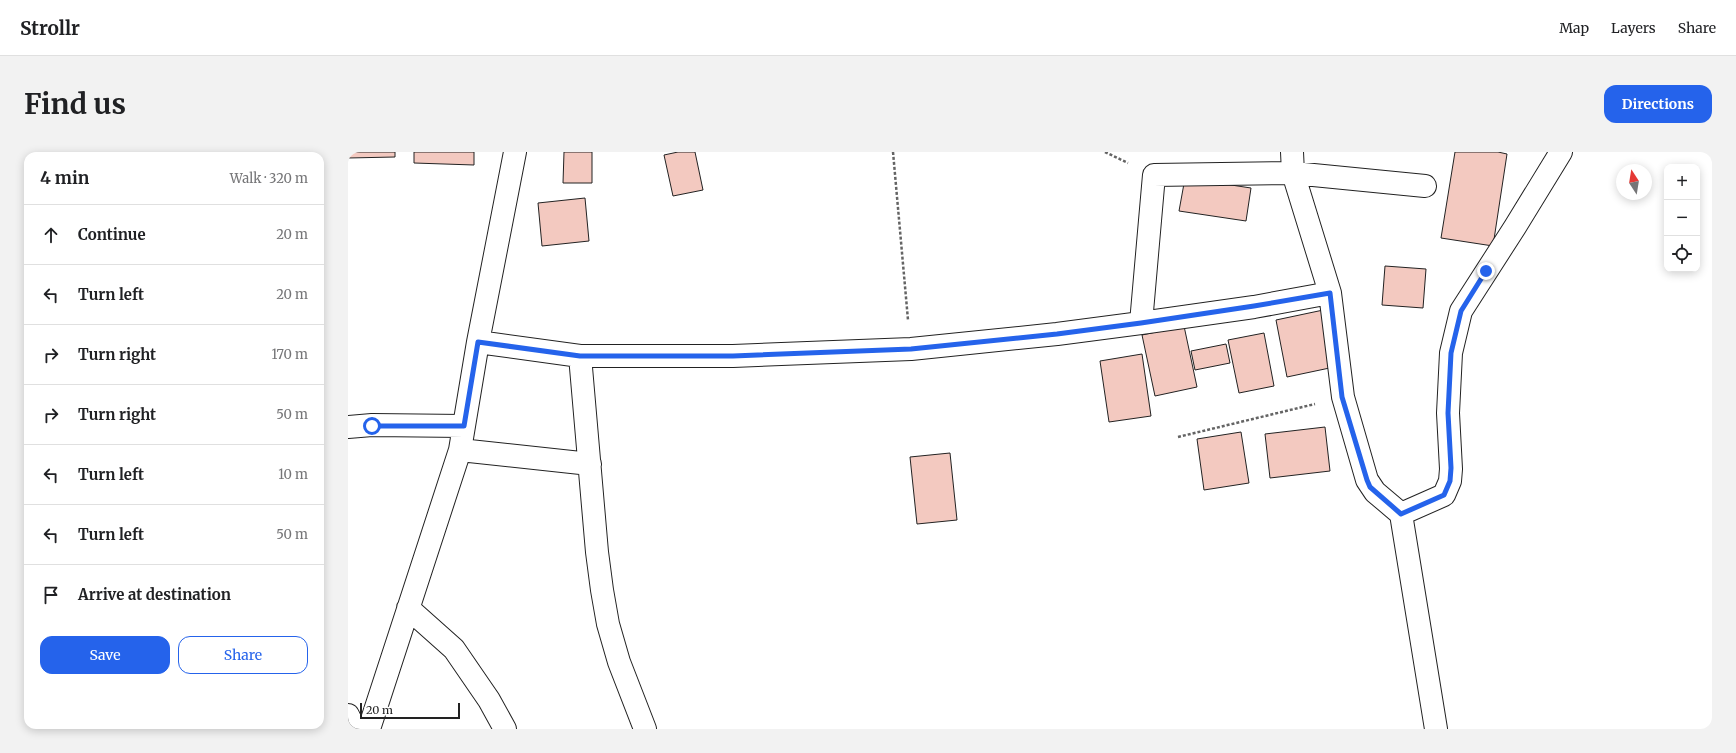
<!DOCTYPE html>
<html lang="en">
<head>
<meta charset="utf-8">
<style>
  body { margin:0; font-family:Merriweather,serif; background:#f2f2f2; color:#202124 }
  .controls { position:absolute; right:12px; top:12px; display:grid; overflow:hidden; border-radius:8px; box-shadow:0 2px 10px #0003 }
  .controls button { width:36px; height:36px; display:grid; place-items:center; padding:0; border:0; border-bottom:1px solid #e0e0e0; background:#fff; color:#202124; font:20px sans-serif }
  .compass { position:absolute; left:1268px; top:12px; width:36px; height:36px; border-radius:50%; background:#fff; box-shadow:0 2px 10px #0003; rotate:348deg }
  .scale { position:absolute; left:12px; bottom:10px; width:100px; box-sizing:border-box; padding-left:4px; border:2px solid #222; border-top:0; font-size:11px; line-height:14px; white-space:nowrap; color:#222; -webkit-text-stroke:3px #fff; paint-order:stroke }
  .stop { position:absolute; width:12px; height:12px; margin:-9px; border:3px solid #2563eb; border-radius:50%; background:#fff }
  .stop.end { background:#2563eb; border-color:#fff; box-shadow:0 1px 4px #0008 }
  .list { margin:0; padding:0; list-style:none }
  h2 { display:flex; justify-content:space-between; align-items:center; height:52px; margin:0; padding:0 16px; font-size:17px }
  h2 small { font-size:13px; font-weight:400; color:#757577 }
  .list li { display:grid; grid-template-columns:26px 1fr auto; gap:12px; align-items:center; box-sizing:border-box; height:60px; padding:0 16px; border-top:1px solid #e0e0e0 }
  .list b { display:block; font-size:15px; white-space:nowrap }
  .list em { font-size:13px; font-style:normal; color:#757577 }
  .actions { display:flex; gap:8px; padding:12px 16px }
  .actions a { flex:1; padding:9px 0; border:1px solid #2563eb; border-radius:12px; text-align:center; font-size:14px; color:#2563eb }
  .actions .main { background:#2563eb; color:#fff }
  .icon { flex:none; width:22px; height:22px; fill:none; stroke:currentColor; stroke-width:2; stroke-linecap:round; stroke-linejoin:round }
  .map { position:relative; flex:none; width:1364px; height:577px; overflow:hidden; border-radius:12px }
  header { display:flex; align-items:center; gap:24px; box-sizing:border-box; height:56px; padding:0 20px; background:#fff; border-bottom:1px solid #e0e0e0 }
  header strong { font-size:19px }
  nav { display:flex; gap:22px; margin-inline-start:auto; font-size:14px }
  .intro { display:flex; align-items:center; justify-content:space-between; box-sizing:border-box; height:96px; padding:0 24px }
  h1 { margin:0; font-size:28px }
  .button { padding:10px 18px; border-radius:12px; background:#2563eb; color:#fff; font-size:14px; font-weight:700 }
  main { display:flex; gap:24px; padding:0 24px }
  aside { flex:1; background:#fff; border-radius:12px; box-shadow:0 2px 10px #0003 }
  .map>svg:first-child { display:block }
  .building { fill:#f3c9c0; stroke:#222 }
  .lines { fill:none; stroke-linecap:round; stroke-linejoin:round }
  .minor-casing { stroke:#222; stroke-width:24 }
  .path { stroke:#646464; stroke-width:2.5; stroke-dasharray:3 2; stroke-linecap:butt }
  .minor { stroke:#fff; stroke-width:22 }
  .route { stroke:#2563eb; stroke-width:5 }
</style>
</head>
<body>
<header>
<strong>Strollr</strong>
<nav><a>Map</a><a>Layers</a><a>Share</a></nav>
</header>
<div class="intro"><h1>Find us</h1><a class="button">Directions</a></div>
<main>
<aside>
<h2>4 min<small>Walk · 320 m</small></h2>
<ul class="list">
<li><svg class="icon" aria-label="ahead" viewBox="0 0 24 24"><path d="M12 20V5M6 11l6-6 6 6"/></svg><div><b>Continue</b></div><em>20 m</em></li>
<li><svg class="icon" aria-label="left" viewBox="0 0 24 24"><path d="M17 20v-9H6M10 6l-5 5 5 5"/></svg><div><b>Turn left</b></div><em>20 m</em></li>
<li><svg class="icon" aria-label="right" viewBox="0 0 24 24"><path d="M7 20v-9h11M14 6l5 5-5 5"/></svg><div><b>Turn right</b></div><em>170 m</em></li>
<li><svg class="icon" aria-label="right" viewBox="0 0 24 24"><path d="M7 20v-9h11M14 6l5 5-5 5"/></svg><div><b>Turn right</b></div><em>50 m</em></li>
<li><svg class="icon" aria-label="left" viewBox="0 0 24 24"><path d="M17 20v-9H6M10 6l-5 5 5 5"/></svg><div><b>Turn left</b></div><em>10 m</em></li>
<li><svg class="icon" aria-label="left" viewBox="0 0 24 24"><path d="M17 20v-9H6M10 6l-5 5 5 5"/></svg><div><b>Turn left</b></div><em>50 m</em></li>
<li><svg class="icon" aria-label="arrive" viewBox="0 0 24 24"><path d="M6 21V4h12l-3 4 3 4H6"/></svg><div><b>Arrive at destination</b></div></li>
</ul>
<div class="actions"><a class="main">Save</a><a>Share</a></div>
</aside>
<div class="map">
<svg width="1364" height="577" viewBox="0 0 1364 577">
  <rect width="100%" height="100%" fill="#fff"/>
  <!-- building -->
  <path class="building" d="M0 0H47V5L0 6Z
    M66 0H126V13L66 11Z
    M216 0H244V31H215Z
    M330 0H347L355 38 325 44 316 3Z
    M1107 0H1150L1159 2 1145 94 1093 86Z
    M837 26 903 36 898 69 831 59Z
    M237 46 241 89 194 94 190 51Z
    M1037 114 1078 117 1075 156 1034 153Z
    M980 157 991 214 939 225 928 168Z
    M836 174 849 235 807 244 794 183Z
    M916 181 926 234 891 241 880 188Z
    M878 192 882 211 847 218 843 199Z
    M794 202 803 264 761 270 752 209Z
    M977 275 982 319 922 326 917 282Z
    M893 280 901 331 856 338 849 287Z
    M602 301 609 368 569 372 562 305Z"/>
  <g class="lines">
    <!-- minor casing -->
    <g class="minor-casing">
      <path id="minor" d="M944 0 945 21 982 141 995 245 1019 328 1027 340 1053 362 1088 577
        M793 171 806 23 945 21 1077 34
        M130 190 232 204H385L563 197 709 182 793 171 906 155 982 141
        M232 204 249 400 254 438 260 472 271 510 297 577
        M0 275 24 273 116 274
        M112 298 242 312
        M1053 362 1096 343 1102 329 1103 317 1100 261 1103 201 1113 159 1167 75 1213 0
        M60 456 106 497 141 548 157 577
        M0 563 7 577
        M21 577 112 298 130 190 167 0"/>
    </g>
    <!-- path -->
    <path class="path" d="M545 0 560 168
      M757 0 780 11
      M830 285 967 252"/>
    <!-- minor -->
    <use href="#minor" class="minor"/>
  </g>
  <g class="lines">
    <!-- route -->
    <path class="route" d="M24 274H116L130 190 232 204H385L563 197 709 182 793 171 906 154 982 141 994 245 1019 328 1022 335 1053 362 1096 343 1102 329 1103 316 1100 261 1103 201 1113 159 1138 119"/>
  </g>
</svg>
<div class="controls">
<button>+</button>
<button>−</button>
<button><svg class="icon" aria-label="locate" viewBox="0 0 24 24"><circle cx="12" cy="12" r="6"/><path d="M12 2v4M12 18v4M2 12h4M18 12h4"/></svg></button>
</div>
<svg class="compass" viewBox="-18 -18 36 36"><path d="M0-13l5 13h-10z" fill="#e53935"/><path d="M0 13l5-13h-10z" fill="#757577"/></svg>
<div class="scale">20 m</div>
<div class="stop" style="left:24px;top:274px"></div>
<div class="stop end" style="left:1138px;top:119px"></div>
</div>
</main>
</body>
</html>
